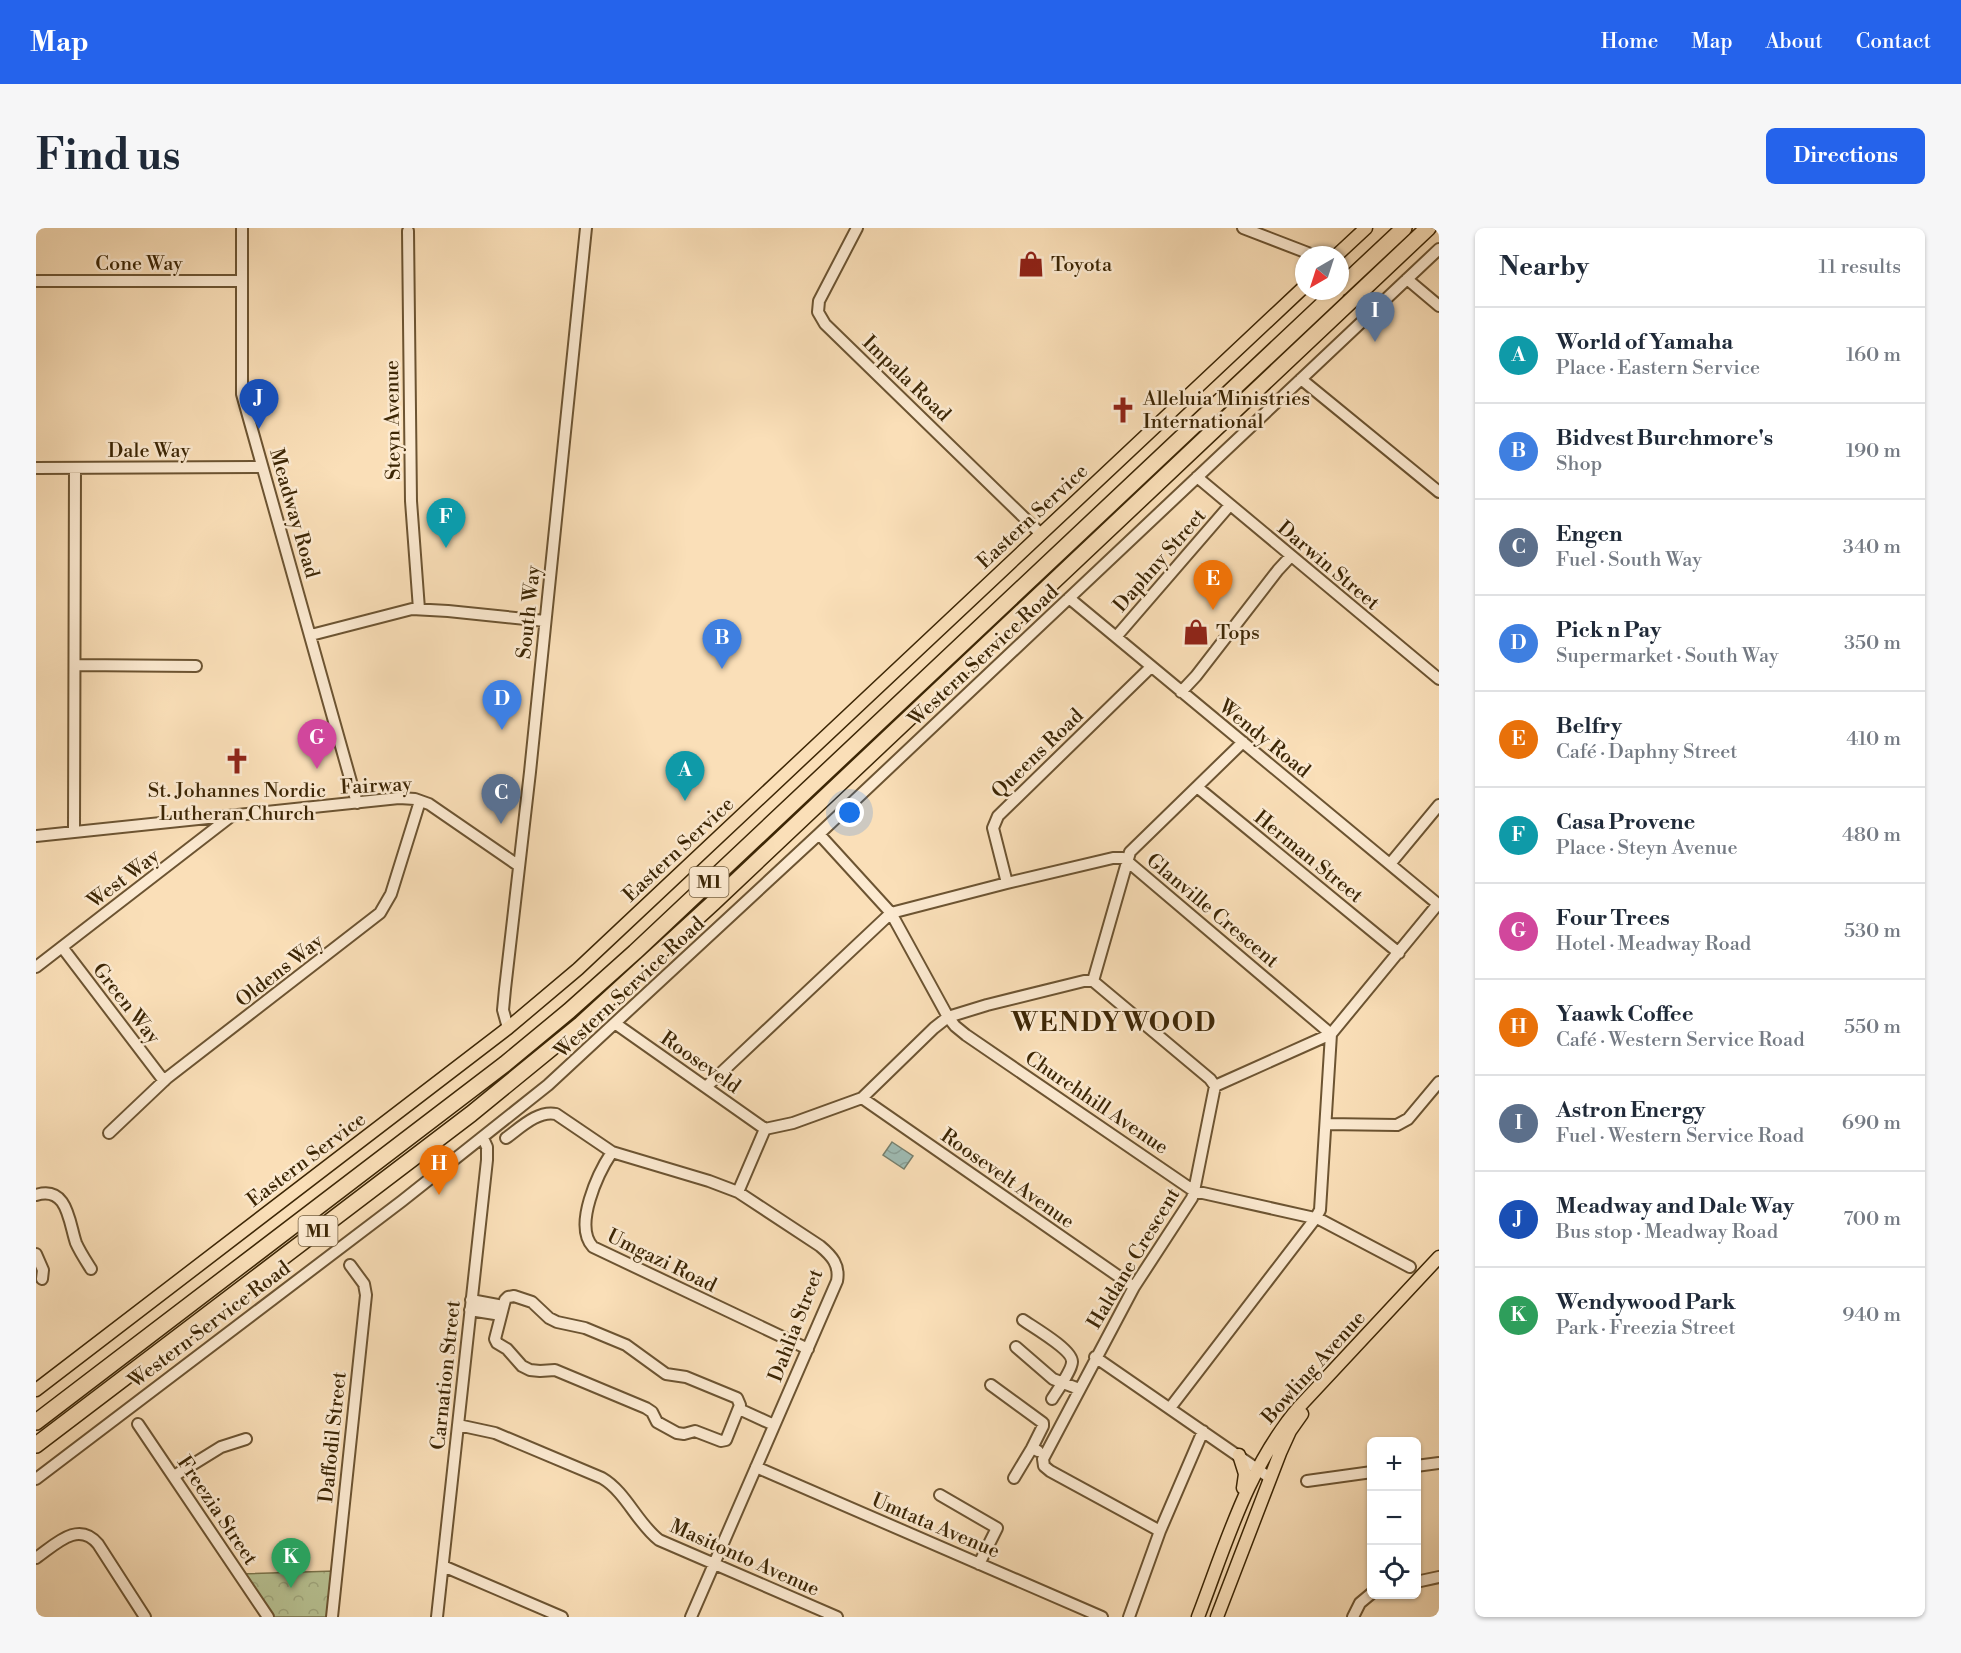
<!DOCTYPE html>
<html lang="en">
<head>
<meta charset="utf-8">
<style>
  body { margin:0; font-family:"Libre Bodoni",serif; background:#f6f6f7; color:#1f2937 }
  .controls { position:absolute; right:18px; bottom:18px; display:grid; overflow:hidden; border-radius:9px; box-shadow:0 2px 4px #0004 }
  .controls button { width:54px; height:54px; display:grid; place-items:center; padding:0; border:0; border-bottom:2px solid #e0e1e3; background:#fff; color:#1f2937; font:30px sans-serif }
  .compass { position:absolute; left:1259px; top:18px; width:54px; height:54px; border-radius:50%; background:#fff; box-shadow:0 2px 4px #0004; rotate:219deg }
  .you { position:absolute; left:814px; top:585px; width:21px; height:21px; margin:-15px; border:4px solid #fff; border-radius:50%; background:#1a73e8; box-shadow:0 0 0 9px #1a73e833 }
  .badge { display:grid; place-items:center; width:39px; height:39px; border-radius:50%; background:#2563eb; color:#fff; font-size:20px; font-weight:700 }
  .pin { position:absolute; translate:-50% -50px; filter:drop-shadow(0 2px 3px #0008) }
  .pin::after { content:''; position:absolute; top:32px; width:21px; height:18px; background:inherit; clip-path:polygon(0 0,100% 0,50% 100%) }
  .list { margin:0; padding:0; list-style:none }
  h2 { display:flex; justify-content:space-between; align-items:center; height:78px; margin:0; padding:0 24px; font-size:26px }
  h2 small { font-size:20px; font-weight:400; color:#747a83 }
  .list li { display:grid; grid-template-columns:39px 1fr auto; gap:18px; align-items:center; box-sizing:border-box; height:96px; padding:0 24px; border-top:2px solid #e0e1e3 }
  .list b { display:block; font-size:22px; white-space:nowrap }
  .list p { margin:0; font-size:20px; white-space:nowrap; color:#747a83 }
  .list em { font-size:20px; font-style:normal; color:#747a83 }
  .icon { flex:none; width:33px; height:33px; fill:none; stroke:currentColor; stroke-width:2; stroke-linecap:round; stroke-linejoin:round }
  .map { position:relative; flex:none; width:1403px; height:1389px; overflow:hidden; border-radius:9px }
  header { display:flex; align-items:center; gap:36px; box-sizing:border-box; height:84px; padding:0 30px; background:#2563eb; color:#fff }
  header strong { font-size:28px }
  nav { display:flex; gap:33px; margin-inline-start:auto; font-size:21px }
  .intro { display:flex; align-items:center; justify-content:space-between; box-sizing:border-box; height:144px; padding:0 36px }
  h1 { margin:0; font-size:42px }
  .button { padding:15px 27px; border-radius:9px; background:#2563eb; color:#fff; font-size:21px; font-weight:700 }
  main { display:flex; gap:36px; padding:0 36px }
  aside { flex:1; background:#fff; border-radius:9px; box-shadow:0 2px 4px #0004 }
  .map>svg:first-child { display:block }
  .forest { fill:url(#forest-crowns); stroke:#7a744c; stroke-width:1.5 }
  .water { fill:url(#water-waves); stroke:#77806e; stroke-width:1.5 }
  .lines { fill:none; stroke-linecap:round; stroke-linejoin:round }
  .minor-casing { stroke:#6c5432; stroke-width:14 }
  .major-casing { stroke:#3c2605; stroke-width:15 }
  .highway-casing { stroke:#3c2605; stroke-width:18 }
  .minor { stroke:#fcead1; stroke-width:10 }
  .major { stroke:#fadfb8; stroke-width:12 }
  .highway { stroke:#fadfb8; stroke-width:15 }
  .labels { text-anchor:middle; stroke-width:5; stroke-linejoin:round; paint-order:stroke }
  .shield { fill:#fcead1; stroke:#766142; stroke-width:1.5 }
  .shield-label { font-size:18px; font-weight:bold; fill:#3c2605 }
  .street-label { font-size:20px; fill:#3c2605; stroke:#fcead1 }
  .poi-label { font-size:20px; fill:#3c2605; stroke:#fcead1; text-anchor:start }
  .district-label { font-size:26px; font-weight:bold; letter-spacing:1.5px; fill:#3c2605; stroke:#fcead1 }
</style>
</head>
<body>
<header>
<strong>Map</strong>
<nav><a>Home</a><a>Map</a><a>About</a><a>Contact</a></nav>
</header>
<div class="intro"><h1>Find us</h1><a class="button">Directions</a></div>
<main>
<div class="map">
<svg width="1403" height="1389" viewBox="0 0 1403 1389">
  <defs>
    <pattern id="forest-crowns" width="20" height="18" patternUnits="userSpaceOnUse" patternTransform="scale(1.5)"><rect width="20" height="18" fill="#b8c394"/><path d="M2 6a3 3 0 1 1 6 0M12 15a3 3 0 1 1 6 0" fill="none" stroke="#9fa77e"/></pattern>
    <pattern id="water-waves" width="16" height="10" patternUnits="userSpaceOnUse" patternTransform="scale(1.5)"><rect width="16" height="10" fill="#9fbcb4"/><path d="M0 5q4-4 8 0t8 0" fill="none" stroke="#8aa199"/></pattern>
  </defs>
  <rect width="100%" height="100%" fill="#fadfb8"/>
  <filter id="stains"><feTurbulence type="fractalNoise" baseFrequency=".00333" numOctaves="4"/><feColorMatrix values="0 0 0 0 .2 0 0 0 0 .09 0 0 0 0 .02 0 0 0 .5 -.17"/></filter>
  <radialGradient id="worn" r=".72"><stop offset=".6" stop-color="#630" stop-opacity="0"/><stop offset="1" stop-color="#630" stop-opacity=".3"/></radialGradient>
  <!-- forest -->
  <path class="forest" d="M299 1343 294 1389H232L204 1346Z"/>
  <!-- water -->
  <path class="water" d="M856 914 877 928 868 941 847 927Z"/>
  <g class="lines">
    <!-- minor casing -->
    <g class="minor-casing">
      <path id="minor" d="M206 0V166L321 575
        M821 0 783 73 782 84 789 96 1005 306
        M1207 0 1277 27
        M372 3 375 273 383 381
        M1371 51 1403 78
        M0 53H205
        M1265 151 1403 264
        M0 240 226 239
        M1161 249 1403 451
        M1033 370 1403 677
        M275 407 376 381 412 383 509 393
        M1080 409 1194 277
        M39 437 160 438
        M1145 464 1160 448 1242 342 1255 328
        M1161 559 1363 725
        M38 604 39 240
        M783 606 855 685 912 789 919 798 930 807 1158 963 1283 991 1374 1039
        M0 608 363 570 379 571 393 576 483 638
        M1354 636 1403 577
        M971 655 957 600 962 588 1115 439
        M26 719 128 853
        M0 739 194 589
        M1057 753 1094 624 1207 514
        M580 796 729 901
        M472 800 467 782 469 761 494 544 550 0
        M1179 858 1295 806 1402 676
        M670 859 855 685 971 655 1077 630H1087L1091 633 1295 806 1284 982 1279 991 1134 1180
        M826 870 1098 1059
        M1290 896 1361 897 1372 891 1403 854
        M729 901 757 895 826 870 898 800 912 789 951 777 1048 753H1057L1174 851 1179 858 1158 963 1156 970 1098 1059 1007 1231 1008 1238 1014 1243 1124 1303
        M73 905 131 850 344 685 355 666 384 573
        M470 910C484 900 502 882 520 886L576 924 673 953 702 964 784 1018C796 1028 804 1037 801 1053L655 1389
        M576 924C562 945 537 998 557 1019L772 1121
        M702 964 729 901
        M0 967C32 957 33 995 40 1015 44 1024 50 1033 55 1041
        M0 1026 7 1042 6 1051
        M478 1068 496 1074 513 1090 521 1094 549 1100 590 1117 630 1146 650 1149 701 1170 704 1177 690 1212 685 1213 659 1203 648 1206 641 1205 621 1194 616 1184 610 1180 519 1142 504 1143 494 1142 486 1138 471 1121 461 1115 459 1111 469 1072 472 1069Z
        M435 1072 467 1078
        M434 1082 465 1087
        M987 1092C997 1099 1037 1122 1036 1134 1036 1142 1021 1163 1016 1171
        M980 1119 1017 1151 1043 1161
        M1059 1129 1234 1250
        M955 1157 1007 1195V1198L996 1220
        M703 1181 738 1197
        M102 1196 232 1389
        M422 1197 459 1205 566 1250C590 1264 601 1295 623 1312L801 1389
        M1380 1238 1403 1235
        M720 1239 1066 1389
        M138 1248 185 1219 210 1211
        M978 1250 996 1220 1002 1223
        M0 1251 366 973 512 857 783 606 1403 21
        M1271 1253 1336 1244
        M904 1267 961 1300 943 1336
        M0 1330C19 1317 42 1292 62 1316L109 1389
        M407 1338 526 1389
        M1380 1354 1403 1349
        M296 1389 330 1067 328 1056 314 1037
        M401 1389 451 932V919L447 910
        M1093 1389 1124 1303 1167 1203
        M1317 1389 1324 1375 1336 1365"/>
    </g>
    <!-- major casing -->
    <g class="major-casing">
      <path id="major" d="M1301 27 1330 0
        M0 1162 472 800 542 741 1268 59
        M1203 1227 1209 1246 1207 1260
        M1162 1389C1190 1316 1212 1238 1264 1178L1403 1029
        M1181 1389 1244 1225 1254 1203 1266 1186"/>
    </g>
    <!-- highway casing -->
    <g class="highway-casing">
      <path id="highway" d="M1304 60 1368 0
        M0 1194 469 836 533 783 599 724 1301 63
        M0 1217 435 886 545 796 677 675 1392 0"/>
    </g>
    <!-- minor -->
    <use href="#minor" class="minor"/>
    <!-- major -->
    <use href="#major" class="major"/>
    <!-- highway -->
    <use href="#highway" class="highway"/>
  </g>
  <!-- icons -->
  <defs>
    <g id="shop-bare" transform="scale(2.07)"><path d="M-5-2.5h2.3a2.7 3.5 0 0 1 5.4 0H5L5.5 6h-11ZM-1.5-2.5h3a1.5 2.3 0 0 0-3 0Z" fill="#8f2418" stroke="#fcead1" stroke-width="2.5" paint-order="stroke"/></g>
    <g id="church-bare" transform="scale(2.07)"><path d="M-1.2-6h2.4v3.5h3.3v2.4h-3.3V6h-2.4V-.1h-3.3v-2.4h3.3Z" fill="#8f2418" stroke="#fcead1" stroke-width="2.5" paint-order="stroke"/></g>
  </defs>
  <g fill-rule="evenodd">
    <use href="#shop-bare" x="995" y="36"/>
    <use href="#church-bare" x="1087" y="182"/>
    <use href="#shop-bare" x="1160" y="404"/>
    <use href="#church-bare" x="201" y="533"/>
  </g>
  <g class="labels">
    <!-- shield labels -->
    <g class="shield">
      <rect x="653.5" y="639" width="39" height="30" rx="4.5"/>
      <rect x="262.5" y="988" width="39" height="30" rx="4.5"/>
    </g>
    <g class="shield-label">
      <text x="673" y="660">M1</text>
      <text x="282" y="1009">M1</text>
    </g>
    <!-- street labels -->
    <g class="street-label">
      <text x="103" y="42">Cone Way</text>
      <text transform="translate(871 150) rotate(44)" y="7">Impala Road</text>
      <text transform="translate(356 192) rotate(-91)" y="7">Steyn Avenue</text>
      <text x="113" y="229">Dale Way</text>
      <text transform="translate(259 285) rotate(74)" y="7">Meadway Road</text>
      <text transform="translate(996 288) rotate(-43)" y="7">Eastern Service</text>
      <text transform="translate(1123 332) rotate(-49)" y="7">Daphny Street</text>
      <text transform="translate(1293 337) rotate(40)" y="7">Darwin Street</text>
      <text transform="translate(492 384) rotate(-84)" y="7">South Way</text>
      <text transform="translate(947 427) rotate(-43)" y="7">Western Service Road</text>
      <text transform="translate(1229 510) rotate(39)" y="7">Wendy Road</text>
      <text transform="translate(1001 525) rotate(-44)" y="7">Queens Road</text>
      <text transform="translate(340 557) rotate(-3)" y="7">Fairway</text>
      <text transform="translate(642 621) rotate(-43)" y="7">Eastern Service</text>
      <text transform="translate(1273 628) rotate(39)" y="7">Herman Street</text>
      <text transform="translate(87 650) rotate(-37)" y="7">West Way</text>
      <text transform="translate(1177 682) rotate(40)" y="7">Glanville Crescent</text>
      <text transform="translate(243 742) rotate(-38)" y="7">Oldens Way</text>
      <text transform="translate(593 759) rotate(-43)" y="7">Western Service Road</text>
      <text transform="translate(91 775) rotate(52)" y="7">Green Way</text>
      <text transform="translate(665 834) rotate(35)" y="7">Rooseveld</text>
      <text transform="translate(1061 874) rotate(34)" y="7">Churchhill Avenue</text>
      <text transform="translate(270 931) rotate(-37)" y="7">Eastern Service</text>
      <text transform="translate(972 950) rotate(35)" y="7">Roosevelt Avenue</text>
      <text transform="translate(1097 1030) rotate(-59)" y="7">Haldane Crescent</text>
      <text transform="translate(626 1032) rotate(26)" y="7">Umgazi Road</text>
      <text transform="translate(173 1096) rotate(-37)" y="7">Western Service Road</text>
      <text transform="translate(759 1097) rotate(-69)" y="7">Dahlia Street</text>
      <text transform="translate(1277 1139) rotate(-48)" y="7">Bowling Avenue</text>
      <text transform="translate(409 1147) rotate(-84)" y="7">Carnation Street</text>
      <text transform="translate(296 1209) rotate(-84)" y="7">Daffodil Street</text>
      <text transform="translate(182 1282) rotate(56)" y="7">Freezia Street</text>
      <text transform="translate(900 1297) rotate(23)" y="7">Umtata Avenue</text>
      <text transform="translate(709 1329) rotate(24)" y="7">Masitonto Avenue</text>
    </g>
    <!-- poi labels -->
    <g class="poi-label">
      <text x="1015" y="43">Toyota</text>
      <text x="1107" y="177">Alleluia Ministries<tspan x="1107" dy="23">International</tspan></text>
      <text x="1180" y="411">Tops</text>
      <text x="201" y="569" text-anchor="middle">St. Johannes Nordic<tspan x="201" dy="23">Lutheran Church</tspan></text>
    </g>
    <!-- district labels -->
    <g class="district-label">
      <text x="1078" y="803">WENDYWOOD</text>
    </g>
  </g>
  <rect width="100%" height="100%" filter="url(#stains)"/>
  <rect width="100%" height="100%" fill="url(#worn)"/>
</svg>
<div class="controls">
<button>+</button>
<button>−</button>
<button><svg class="icon" aria-label="locate" viewBox="0 0 24 24"><circle cx="12" cy="12" r="6"/><path d="M12 2v4M12 18v4M2 12h4M18 12h4"/></svg></button>
</div>
<svg class="compass" viewBox="-18 -18 36 36"><path d="M0-13l5 13h-10z" fill="#e53935"/><path d="M0 13l5-13h-10z" fill="#747a83"/></svg>
<div class="you"></div>
<div class="pin badge" style="left:649px;top:573px;background:#0f9aa8">A</div>
<div class="pin badge" style="left:686px;top:441px;background:#3f7fe0">B</div>
<div class="pin badge" style="left:465px;top:596px;background:#5c6f8a">C</div>
<div class="pin badge" style="left:466px;top:502px;background:#3f7fe0">D</div>
<div class="pin badge" style="left:1177px;top:382px;background:#e8710a">E</div>
<div class="pin badge" style="left:410px;top:320px;background:#0f9aa8">F</div>
<div class="pin badge" style="left:281px;top:541px;background:#d1479c">G</div>
<div class="pin badge" style="left:403px;top:967px;background:#e8710a">H</div>
<div class="pin badge" style="left:1339px;top:114px;background:#5c6f8a">I</div>
<div class="pin badge" style="left:223px;top:201px;background:#1a4fb4">J</div>
<div class="pin badge" style="left:255px;top:1360px;background:#2e9e5b">K</div>
</div>
<aside>
<h2>Nearby<small>11 results</small></h2>
<ul class="list">
<li><span class="badge" style="background:#0f9aa8">A</span><div><b>World of Yamaha</b><p>Place · Eastern Service</p></div><em>160 m</em></li>
<li><span class="badge" style="background:#3f7fe0">B</span><div><b>Bidvest Burchmore's</b><p>Shop</p></div><em>190 m</em></li>
<li><span class="badge" style="background:#5c6f8a">C</span><div><b>Engen</b><p>Fuel · South Way</p></div><em>340 m</em></li>
<li><span class="badge" style="background:#3f7fe0">D</span><div><b>Pick n Pay</b><p>Supermarket · South Way</p></div><em>350 m</em></li>
<li><span class="badge" style="background:#e8710a">E</span><div><b>Belfry</b><p>Café · Daphny Street</p></div><em>410 m</em></li>
<li><span class="badge" style="background:#0f9aa8">F</span><div><b>Casa Provene</b><p>Place · Steyn Avenue</p></div><em>480 m</em></li>
<li><span class="badge" style="background:#d1479c">G</span><div><b>Four Trees</b><p>Hotel · Meadway Road</p></div><em>530 m</em></li>
<li><span class="badge" style="background:#e8710a">H</span><div><b>Yaawk Coffee</b><p>Café · Western Service Road</p></div><em>550 m</em></li>
<li><span class="badge" style="background:#5c6f8a">I</span><div><b>Astron Energy</b><p>Fuel · Western Service Road</p></div><em>690 m</em></li>
<li><span class="badge" style="background:#1a4fb4">J</span><div><b>Meadway and Dale Way</b><p>Bus stop · Meadway Road</p></div><em>700 m</em></li>
<li><span class="badge" style="background:#2e9e5b">K</span><div><b>Wendywood Park</b><p>Park · Freezia Street</p></div><em>940 m</em></li>
</ul>
</aside>
</main>
</body>
</html>
